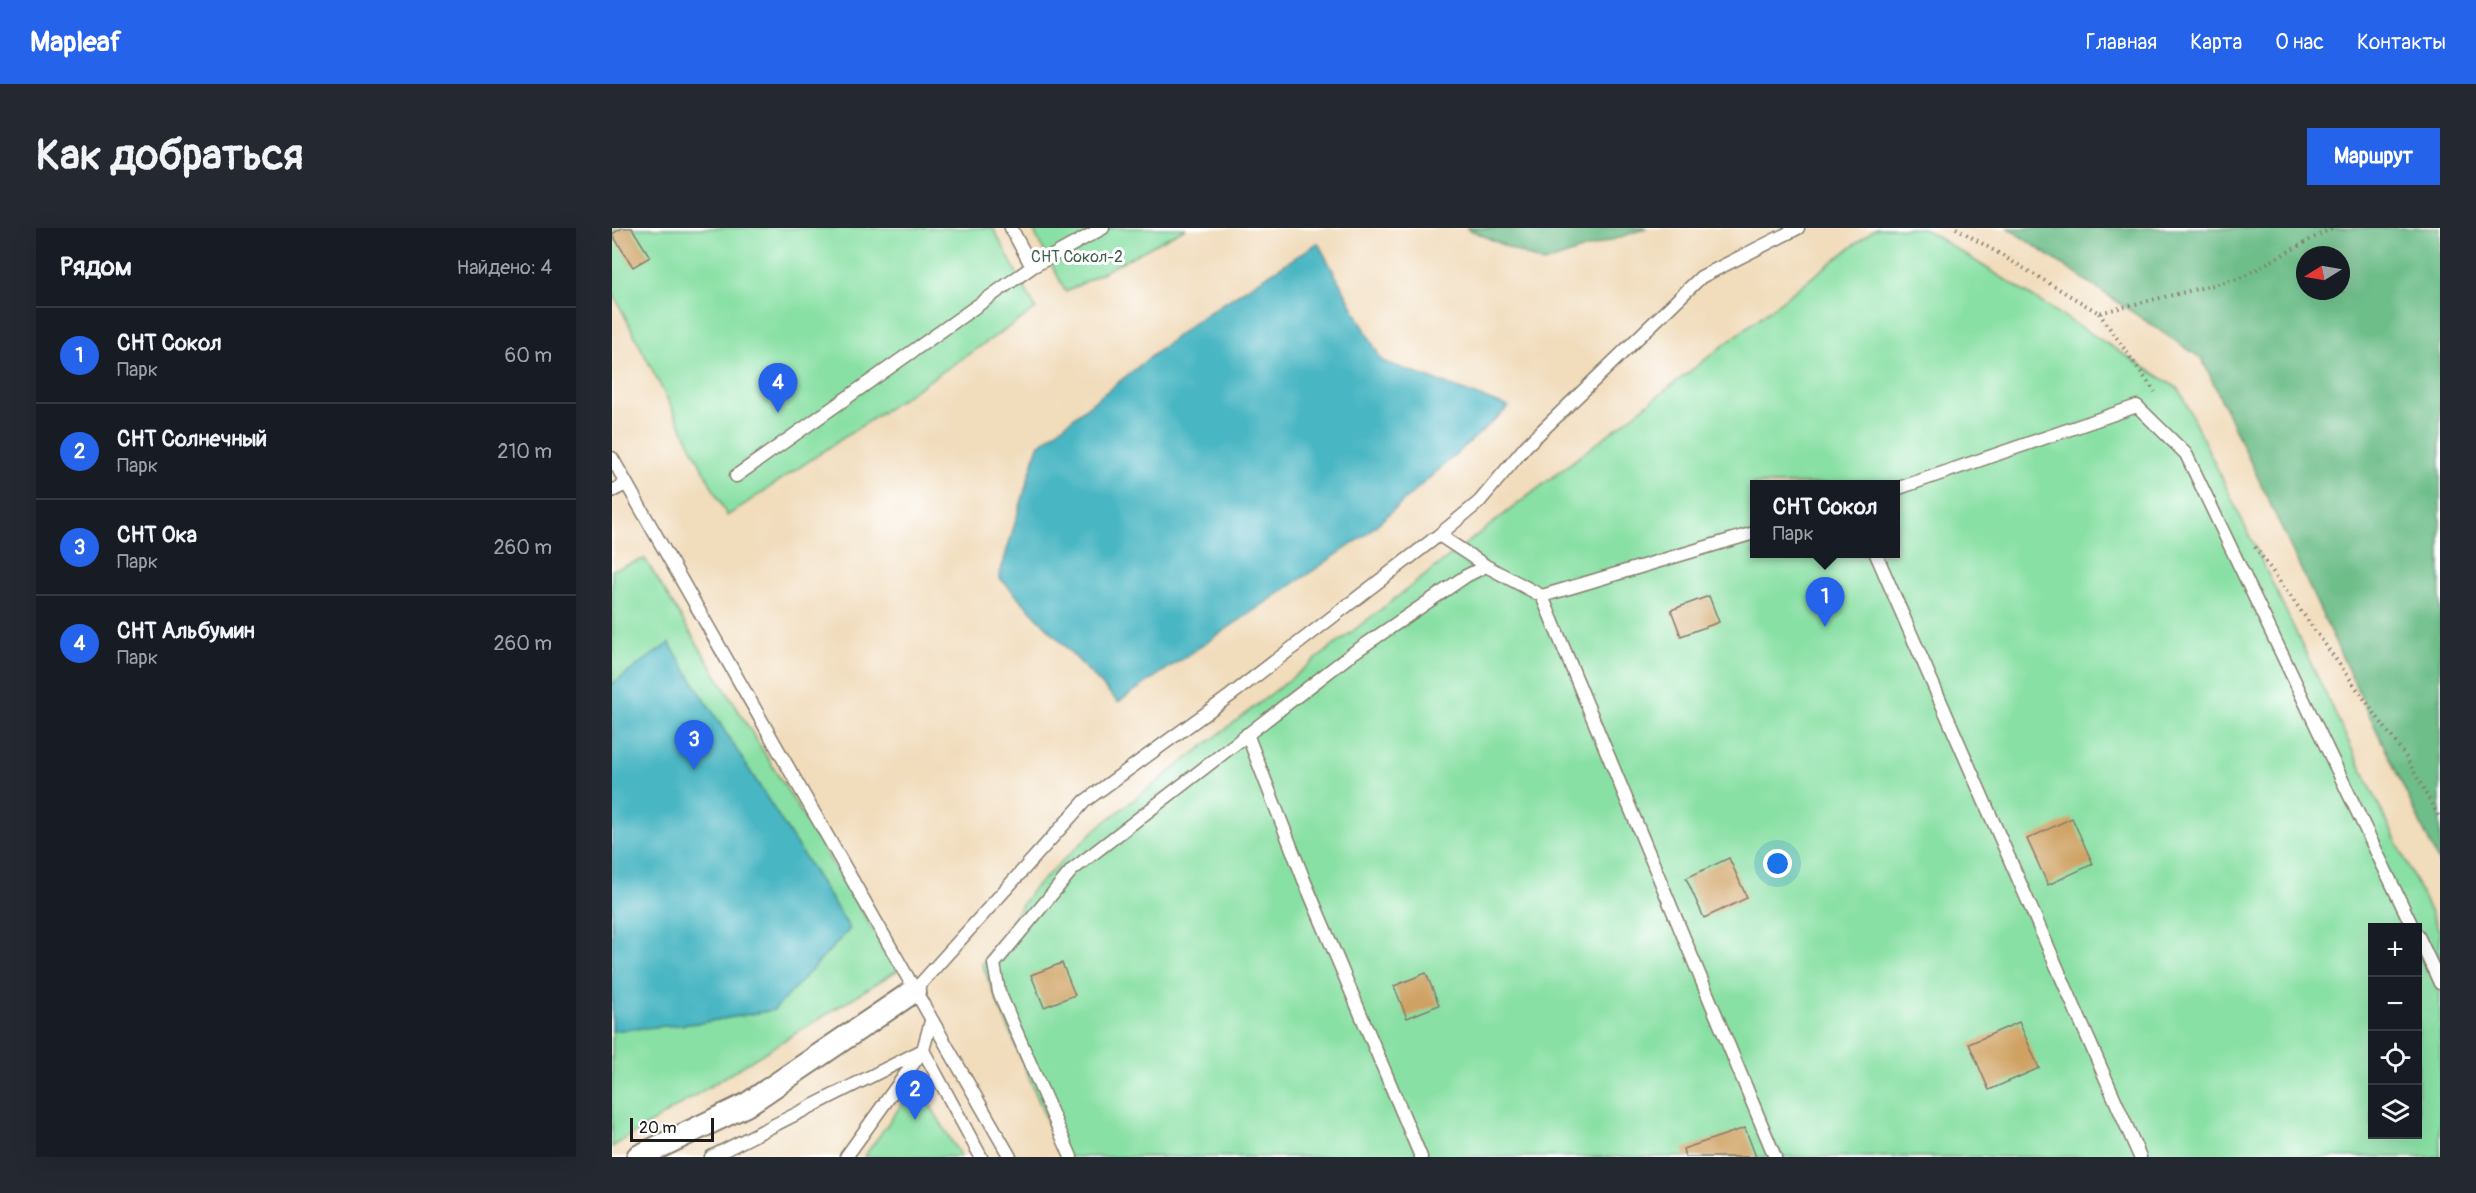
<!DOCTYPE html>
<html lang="ru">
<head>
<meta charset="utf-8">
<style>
  body { margin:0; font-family:Pangolin,sans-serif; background:#242831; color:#f1f3f6 }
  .controls { position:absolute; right:18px; bottom:18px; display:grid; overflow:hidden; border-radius:0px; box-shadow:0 6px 24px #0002 }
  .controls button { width:54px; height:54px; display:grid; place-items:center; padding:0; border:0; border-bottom:2px solid #363941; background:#171b24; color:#f1f3f6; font:30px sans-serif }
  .compass { position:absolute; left:1684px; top:18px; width:54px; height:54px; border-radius:50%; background:#171b24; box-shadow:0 6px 24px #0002; rotate:259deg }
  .scale { position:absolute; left:18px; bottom:15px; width:84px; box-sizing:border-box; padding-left:6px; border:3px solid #1c1c1c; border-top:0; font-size:16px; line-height:21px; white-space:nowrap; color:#1c1c1c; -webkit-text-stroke:4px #fff; paint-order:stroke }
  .you { position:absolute; left:1166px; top:636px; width:21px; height:21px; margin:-15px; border:4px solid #fff; border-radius:50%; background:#1a73e8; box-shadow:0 0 0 9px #1a73e833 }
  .badge { display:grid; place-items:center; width:39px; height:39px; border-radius:50%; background:#2563eb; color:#fff; font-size:20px; font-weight:700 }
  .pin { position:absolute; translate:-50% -50px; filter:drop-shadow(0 2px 3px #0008) }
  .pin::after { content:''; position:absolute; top:32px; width:21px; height:18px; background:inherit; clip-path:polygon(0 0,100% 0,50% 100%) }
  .popup { position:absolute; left:1138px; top:252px; width:150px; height:78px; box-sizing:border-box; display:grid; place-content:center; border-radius:0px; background:#171b24; filter:drop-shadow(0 2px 4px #0005); font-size:20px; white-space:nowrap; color:#9ea1a6 }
  .popup b { font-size:22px; color:#f1f3f6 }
  .popup::after { content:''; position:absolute; left:50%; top:100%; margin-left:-12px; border:12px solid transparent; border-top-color:#171b24 }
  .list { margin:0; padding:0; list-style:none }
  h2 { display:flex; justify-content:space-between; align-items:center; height:78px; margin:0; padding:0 24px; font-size:26px }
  h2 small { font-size:20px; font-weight:400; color:#9ea1a6 }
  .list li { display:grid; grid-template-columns:39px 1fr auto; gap:18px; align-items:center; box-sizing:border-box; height:96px; padding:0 24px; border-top:2px solid #363941 }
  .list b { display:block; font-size:22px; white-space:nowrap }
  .list p { margin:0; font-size:20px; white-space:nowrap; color:#9ea1a6 }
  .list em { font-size:20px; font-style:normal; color:#9ea1a6 }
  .icon { flex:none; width:33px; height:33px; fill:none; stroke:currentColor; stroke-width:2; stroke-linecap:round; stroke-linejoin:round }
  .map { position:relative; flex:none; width:1828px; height:929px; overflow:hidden; border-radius:0px }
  header { display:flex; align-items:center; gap:36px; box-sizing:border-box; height:84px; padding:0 30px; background:#2563eb; color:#fff }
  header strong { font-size:28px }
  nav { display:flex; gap:33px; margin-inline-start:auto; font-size:21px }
  .intro { display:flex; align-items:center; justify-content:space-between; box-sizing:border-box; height:144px; padding:0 36px }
  h1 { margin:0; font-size:42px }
  .button { padding:15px 27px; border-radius:0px; background:#2563eb; color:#fff; font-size:21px; font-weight:700 }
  main { display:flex; gap:36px; padding:0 36px }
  aside { flex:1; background:#171b24; border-radius:0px; box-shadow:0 6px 24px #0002 }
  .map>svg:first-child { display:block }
  .green { fill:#89e0a4; stroke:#527e60; stroke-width:1.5; fill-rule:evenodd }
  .forest { fill:#6ebe8a; stroke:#456d53; stroke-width:1.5; fill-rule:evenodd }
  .water { fill:#48b6c3; stroke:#326970; stroke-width:1.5 }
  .building { fill:#cfa263 }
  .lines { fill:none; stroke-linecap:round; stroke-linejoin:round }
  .lane-casing { stroke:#867c6c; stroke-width:15 }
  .street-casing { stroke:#867c6c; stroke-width:26 }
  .path { stroke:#867c6c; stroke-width:4; stroke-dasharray:1.5 4.5; stroke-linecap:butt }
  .lane { stroke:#fff; stroke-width:12 }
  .street { stroke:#fff; stroke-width:22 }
  .labels { text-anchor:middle; stroke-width:6; stroke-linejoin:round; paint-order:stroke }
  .park-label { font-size:16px; fill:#42614c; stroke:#fff }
</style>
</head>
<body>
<header>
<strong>Mapleaf</strong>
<nav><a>Главная</a><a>Карта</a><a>О нас</a><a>Контакты</a></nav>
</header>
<div class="intro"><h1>Как добраться</h1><a class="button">Маршрут</a></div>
<main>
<aside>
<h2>Рядом<small>Найдено: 4</small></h2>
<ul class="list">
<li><span class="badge">1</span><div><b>СНТ Сокол</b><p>Парк</p></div><em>60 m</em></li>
<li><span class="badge">2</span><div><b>СНТ Солнечный</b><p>Парк</p></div><em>210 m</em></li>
<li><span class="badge">3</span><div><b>СНТ Ока</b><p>Парк</p></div><em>260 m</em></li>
<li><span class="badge">4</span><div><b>СНТ Альбумин</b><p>Парк</p></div><em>260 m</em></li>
</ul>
</aside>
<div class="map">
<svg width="1828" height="929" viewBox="0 0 1828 929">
  <rect width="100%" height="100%" fill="#fff"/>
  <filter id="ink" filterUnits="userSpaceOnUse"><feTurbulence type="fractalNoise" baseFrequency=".0167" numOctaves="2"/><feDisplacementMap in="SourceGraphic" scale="12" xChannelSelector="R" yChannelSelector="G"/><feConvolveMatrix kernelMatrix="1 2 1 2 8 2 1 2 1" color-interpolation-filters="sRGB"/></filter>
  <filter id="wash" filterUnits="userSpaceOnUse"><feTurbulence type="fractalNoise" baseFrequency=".008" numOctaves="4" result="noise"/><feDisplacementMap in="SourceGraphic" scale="24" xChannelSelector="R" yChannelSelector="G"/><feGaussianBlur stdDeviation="1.35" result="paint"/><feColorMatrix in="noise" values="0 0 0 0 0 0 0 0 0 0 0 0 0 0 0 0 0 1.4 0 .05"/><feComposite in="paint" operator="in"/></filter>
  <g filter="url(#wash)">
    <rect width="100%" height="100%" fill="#f1dcbb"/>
    <!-- green -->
    <path class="green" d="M0 0H381L424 81 115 288 0 63Z
      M420 0H574L454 64Z
      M1264 0H1311L1567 161 1828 704V929H450L370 736 420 662 485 600ZM1142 256H1284V326H1142ZM1760 700H1806V906H1760Z
      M33 331 286 742 0 919V342Z
      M305 855 349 929H252Z"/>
    <!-- forest -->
    <path class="forest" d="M854 0H1035L931 35Z
      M1396 0H1828V637L1590 131ZM1693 27H1729V63H1693Z"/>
    <!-- water -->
    <path class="water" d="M706 15 770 133 897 179 751 309 506 474 387 349 426 218 585 92Z
      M57 415 238 701 162 782 88 795 0 803V456Z"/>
    <g id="blocks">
      <!-- building -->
      <path class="building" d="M10 0H20L38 29 21 39 0 6Z
        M1097 368 1107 394 1069 408 1059 382Z
        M1460 590 1481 636 1436 657 1415 611Z
        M1117 630 1135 670 1092 690 1074 650Z
        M450 735 463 767 432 779 419 747Z
        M814 745 827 777 795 790 782 758Z
        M1407 794 1427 840 1377 862 1357 816Z
        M1133 900 1144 929H1073L1071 921Z"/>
    </g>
  </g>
  <g filter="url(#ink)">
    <use href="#blocks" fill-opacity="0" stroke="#867c6c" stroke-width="1.5"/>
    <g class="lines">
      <!-- lane casing -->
      <g class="lane-casing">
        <path id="lane" d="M399 0 420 39
          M0 230 398 929
          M124 248 420 39 491 0
          M1284 261 1525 178 1574 226 1801 700
          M0 263 14 256
          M827 307 867 274 914 218 1089 49 1186 0
          M1264 326 1528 929
          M930 368 1142 305
          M635 506 692 652 809 929
          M1806 708 1828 755
          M302 763 473 573 619 467 827 307 874 338 930 368 1163 929
          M99 929 311 822 369 929
          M234 929 311 822 319 793
          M459 929 387 764 382 736 460 642 741 425 854 348 874 338"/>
      </g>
      <!-- street casing -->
      <g class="street-casing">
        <path id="street" d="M26 929 134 877 302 763"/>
      </g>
      <!-- path -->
      <path class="path" d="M1344 0 1487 85 1626 51 1720 0
        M1487 85 1543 164
        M1643 319 1794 529 1828 591"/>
      <!-- lane -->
      <use href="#lane" class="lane"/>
      <!-- street -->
      <use href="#street" class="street"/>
    </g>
  </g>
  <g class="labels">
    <!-- park labels -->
    <g class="park-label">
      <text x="465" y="34">СНТ Сокол-2</text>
    </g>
  </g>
</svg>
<div class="controls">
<button>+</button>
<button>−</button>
<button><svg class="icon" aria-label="locate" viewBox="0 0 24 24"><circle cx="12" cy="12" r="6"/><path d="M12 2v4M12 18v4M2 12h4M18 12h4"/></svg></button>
<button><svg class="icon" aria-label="layers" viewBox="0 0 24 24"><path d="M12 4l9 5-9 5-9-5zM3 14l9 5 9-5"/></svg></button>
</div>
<svg class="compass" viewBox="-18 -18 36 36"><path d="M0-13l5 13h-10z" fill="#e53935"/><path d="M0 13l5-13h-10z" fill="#9ea1a6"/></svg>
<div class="scale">20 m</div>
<div class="you"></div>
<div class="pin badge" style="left:1213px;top:399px">1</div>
<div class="popup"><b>СНТ Сокол</b>Парк</div>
<div class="pin badge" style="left:303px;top:892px">2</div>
<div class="pin badge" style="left:82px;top:542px">3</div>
<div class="pin badge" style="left:166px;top:185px">4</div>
</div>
</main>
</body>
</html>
